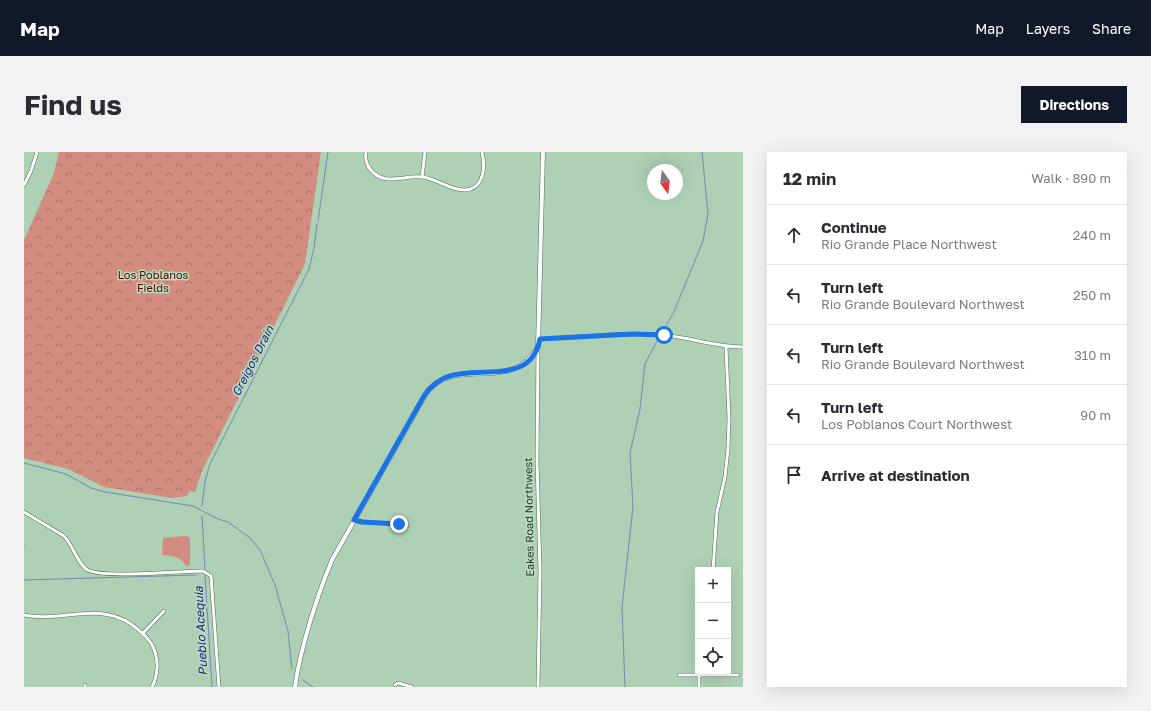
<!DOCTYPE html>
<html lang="en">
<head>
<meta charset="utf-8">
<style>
  body { margin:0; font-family:"Golos Text",sans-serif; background:#f2f2f3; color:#2b2b33 }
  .controls { position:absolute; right:12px; bottom:12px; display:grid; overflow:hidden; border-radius:0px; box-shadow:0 4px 16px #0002 }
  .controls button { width:36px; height:36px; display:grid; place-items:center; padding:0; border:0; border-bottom:1px solid #e1e1e2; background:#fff; color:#2b2b33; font:20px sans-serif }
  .compass { position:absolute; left:623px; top:12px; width:36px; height:36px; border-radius:50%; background:#fff; box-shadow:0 4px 16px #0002; rotate:166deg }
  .stop { position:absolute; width:12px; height:12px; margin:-9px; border:3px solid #1a73e8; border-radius:50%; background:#fff }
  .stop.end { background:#1a73e8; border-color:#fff; box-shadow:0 1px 4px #0008 }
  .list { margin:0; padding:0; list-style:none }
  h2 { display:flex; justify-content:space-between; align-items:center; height:52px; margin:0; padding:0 16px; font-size:17px }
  h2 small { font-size:13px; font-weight:400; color:#7c7c81 }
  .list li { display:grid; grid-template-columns:26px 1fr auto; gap:12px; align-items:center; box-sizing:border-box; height:60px; padding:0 16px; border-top:1px solid #e1e1e2 }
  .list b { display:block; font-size:15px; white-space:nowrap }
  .list p { margin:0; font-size:13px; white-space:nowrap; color:#7c7c81 }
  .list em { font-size:13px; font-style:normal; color:#7c7c81 }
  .icon { flex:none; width:22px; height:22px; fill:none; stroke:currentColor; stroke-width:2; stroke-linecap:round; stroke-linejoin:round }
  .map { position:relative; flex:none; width:719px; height:535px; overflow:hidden; border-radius:0px }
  header { display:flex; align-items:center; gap:24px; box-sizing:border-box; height:56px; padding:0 20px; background:#111827; color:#fff }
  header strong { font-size:19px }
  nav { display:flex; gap:22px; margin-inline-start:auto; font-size:14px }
  .intro { display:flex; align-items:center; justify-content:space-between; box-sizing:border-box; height:96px; padding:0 24px }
  h1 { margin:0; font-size:28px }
  .button { padding:10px 18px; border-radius:0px; background:#111827; color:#fff; font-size:14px; font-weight:700 }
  main { display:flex; gap:24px; padding:0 24px }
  aside { flex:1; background:#fff; border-radius:0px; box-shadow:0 4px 16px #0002 }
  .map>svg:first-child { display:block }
  .green { fill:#d28c80 }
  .park { fill:url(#park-crowns) }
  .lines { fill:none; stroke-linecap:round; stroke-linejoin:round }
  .stream { stroke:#7488ba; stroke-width:1 }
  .minor-casing { stroke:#4f6d55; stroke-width:4 }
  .tertiary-casing { stroke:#4f6d55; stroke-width:5 }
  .minor { stroke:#fff; stroke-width:3 }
  .tertiary { stroke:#fff; stroke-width:4 }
  .route { stroke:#1a73e8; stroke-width:5 }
  .labels { text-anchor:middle; stroke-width:3; stroke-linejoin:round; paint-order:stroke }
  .park-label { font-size:11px; fill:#550200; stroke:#bbddc1 }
  .street-label { font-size:11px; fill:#2a382d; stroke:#bbddc1 }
  .water-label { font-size:12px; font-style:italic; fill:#1c287d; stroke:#bbddc1 }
</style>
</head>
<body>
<header>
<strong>Map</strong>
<nav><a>Map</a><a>Layers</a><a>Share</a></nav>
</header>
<div class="intro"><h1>Find us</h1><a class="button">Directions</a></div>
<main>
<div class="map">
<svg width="719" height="535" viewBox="0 0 719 535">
  <defs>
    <pattern id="park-crowns" width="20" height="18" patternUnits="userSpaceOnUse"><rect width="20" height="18" fill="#d28c80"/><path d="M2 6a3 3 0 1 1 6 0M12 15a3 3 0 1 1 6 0" fill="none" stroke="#ab7369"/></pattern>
  </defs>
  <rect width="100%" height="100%" fill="#aed0b4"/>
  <!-- green -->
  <path class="green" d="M161 384 165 385 166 388V413L162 414C156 404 149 404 138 403L139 386Z"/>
  <!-- park -->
  <path class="park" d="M35 0H297L281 112 178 319 171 340 165 339 163 344 148 346 80 335 44 317 0 306V88L30 21Z"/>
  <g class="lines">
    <!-- stream -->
    <path class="stream" d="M294 69 304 0
      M638 180 649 162 679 89 684 62 678 0
      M0 311 42 322 67 336 81 340 169 354 194 367 204 370 226 386 236 398 251 433 264 479 268 517
      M178 354 181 329 186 312 285 117 290 96 293 72
      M178 364 181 417
      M0 393V394
      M181 423 188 535
      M0 428 172 423
      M279 528 289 535
      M601 535 598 455 609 355 606 301 616 257 621 212 635 185"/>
    <!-- minor casing -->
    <g class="minor-casing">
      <path id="minor" d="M342 0C341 6 343 13 346 17 360 35 379 23 398 25 410 26 422 35 433 37 459 43 462 18 458 0
        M398 25 401 0
        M0 33 7 19 13 0
        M516 187C556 185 597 180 638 183 665 185 691 195 719 195
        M514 195 513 308 516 419 514 535
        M0 360 40 384C49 393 52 409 62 417 73 427 159 419 179 419L187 424 195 535
        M330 368C347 373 366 369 383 374
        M689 418 693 360 701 325 704 297 705 266 702 195
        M0 463C36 471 73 449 107 472 115 478 122 483 127 491 135 505 135 521 128 535
        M119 481 140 459
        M655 523H714
        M61 533V535
        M371 533 374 531 388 535
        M675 535V525L677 522"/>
    </g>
    <!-- tertiary casing -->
    <g class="tertiary-casing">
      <path id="tertiary" d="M271 535C276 497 293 444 308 408L404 238C439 204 486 242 514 195L519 0"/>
    </g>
    <!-- minor -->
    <use href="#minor" class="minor"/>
    <!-- tertiary -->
    <use href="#tertiary" class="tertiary"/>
  </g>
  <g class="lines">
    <!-- route -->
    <path class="route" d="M375 372 338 370 330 368 400 244C407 234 415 227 426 224 458 214 507 233 516 187L608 182 640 183"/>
  </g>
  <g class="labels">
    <!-- park labels -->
    <g class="park-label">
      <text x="129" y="127">Los Poblanos<tspan x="129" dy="13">Fields</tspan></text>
    </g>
    <!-- street labels -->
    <g class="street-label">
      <text transform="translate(505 365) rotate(-91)" y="4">Eakes Road Northwest</text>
    </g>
    <!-- water labels -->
    <g class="water-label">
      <text transform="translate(229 209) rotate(-63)" y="4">Greigos Drain</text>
      <text transform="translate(177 479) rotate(-93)" y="4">Pueblo Acequia</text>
    </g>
  </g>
</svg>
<div class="controls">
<button>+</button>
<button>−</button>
<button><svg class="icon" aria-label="locate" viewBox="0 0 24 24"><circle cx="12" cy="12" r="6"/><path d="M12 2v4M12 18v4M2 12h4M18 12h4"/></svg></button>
</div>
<svg class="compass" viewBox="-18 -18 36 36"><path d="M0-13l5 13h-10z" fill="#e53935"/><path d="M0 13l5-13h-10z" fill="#7c7c81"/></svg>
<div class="stop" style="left:640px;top:183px"></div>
<div class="stop end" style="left:375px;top:372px"></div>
</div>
<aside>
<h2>12 min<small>Walk · 890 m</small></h2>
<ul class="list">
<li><svg class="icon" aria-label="ahead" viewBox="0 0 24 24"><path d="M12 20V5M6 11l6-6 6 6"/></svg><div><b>Continue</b><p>Rio Grande Place Northwest</p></div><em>240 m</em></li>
<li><svg class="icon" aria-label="left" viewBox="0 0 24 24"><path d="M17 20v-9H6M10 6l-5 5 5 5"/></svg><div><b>Turn left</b><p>Rio Grande Boulevard Northwest</p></div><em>250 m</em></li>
<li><svg class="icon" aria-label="left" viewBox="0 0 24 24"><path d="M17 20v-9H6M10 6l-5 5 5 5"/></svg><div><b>Turn left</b><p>Rio Grande Boulevard Northwest</p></div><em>310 m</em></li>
<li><svg class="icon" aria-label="left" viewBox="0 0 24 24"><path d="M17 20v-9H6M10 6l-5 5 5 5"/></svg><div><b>Turn left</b><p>Los Poblanos Court Northwest</p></div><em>90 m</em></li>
<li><svg class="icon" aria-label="arrive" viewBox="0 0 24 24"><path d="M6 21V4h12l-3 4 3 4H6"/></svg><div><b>Arrive at destination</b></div></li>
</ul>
</aside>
</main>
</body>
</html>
